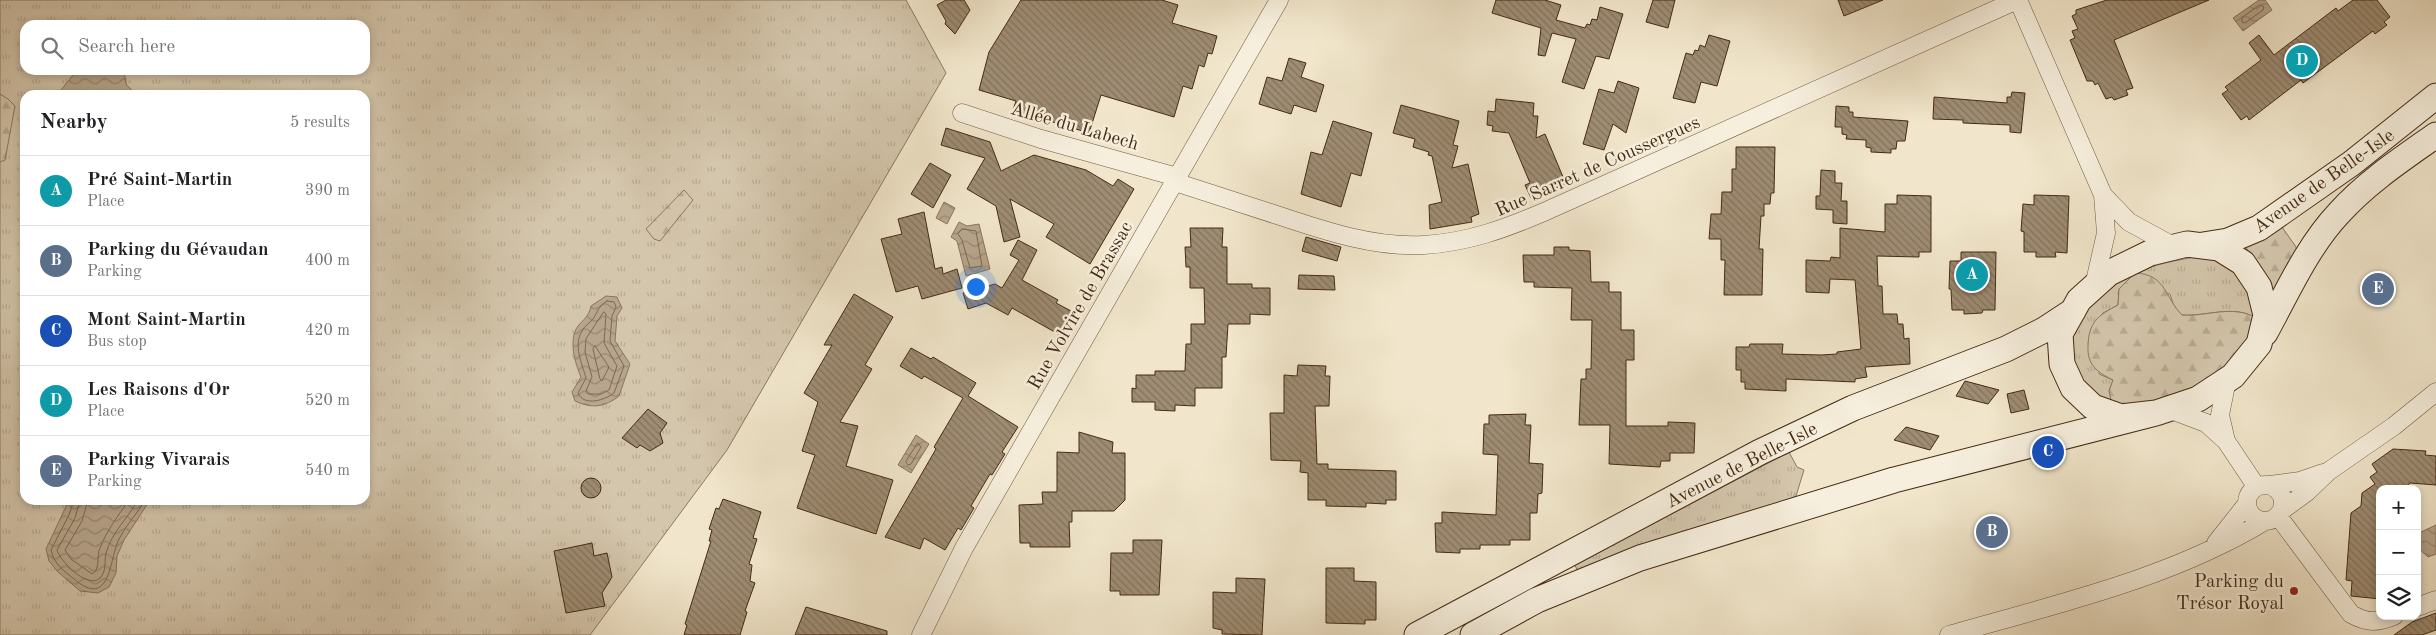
<!DOCTYPE html>
<html lang="en">
<head>
<meta charset="utf-8">
<style>
  body { margin:0; font-family:"Old Standard TT",serif; background:#f6f6f6; color:#202124 }
  .controls { position:absolute; right:15px; bottom:15px; display:grid; overflow:hidden; border-radius:10px; box-shadow:0 2px 8px #0003 }
  .controls button { width:45px; height:45px; display:grid; place-items:center; padding:0; border:0; border-bottom:1px solid #e0e0e0; background:#fff; color:#202124; font:25px sans-serif }
  .you { position:absolute; left:975px; top:286px; width:18px; height:18px; margin:-12px; border:4px solid #fff; border-radius:50%; background:#1a73e8; box-shadow:0 0 0 8px #1a73e833 }
  .badge { display:grid; place-items:center; width:32px; height:32px; border-radius:50%; background:#8f2418; color:#fff; font-size:16px; font-weight:700 }
  .pin { position:absolute; translate:-50% -50%; border:2px solid #fff; box-shadow:0 1px 5px #0006 }
  .list { margin:0; padding:0; list-style:none }
  h2 { display:flex; justify-content:space-between; align-items:center; height:65px; margin:0; padding:0 20px; font-size:21px }
  h2 small { font-size:16px; font-weight:400; color:#757577 }
  .list li { display:grid; grid-template-columns:32px 1fr auto; gap:15px; align-items:center; box-sizing:border-box; height:70px; padding:0 20px; border-top:1px solid #e0e0e0 }
  .list b { display:block; font-size:19px; white-space:nowrap }
  .list p { margin:0; font-size:16px; white-space:nowrap; color:#757577 }
  .list em { font-size:16px; font-style:normal; color:#757577 }
  .icon { flex:none; width:28px; height:28px; fill:none; stroke:currentColor; stroke-width:2; stroke-linecap:round; stroke-linejoin:round }
  .map { position:relative; flex:none; width:2436px; height:635px; overflow:hidden }
  .search { position:absolute; background:#fff; box-shadow:0 2px 8px #0003; left:20px; top:20px; width:350px; height:55px; display:flex; align-items:center; gap:12px; box-sizing:border-box; padding:0 18px; border-radius:15px; color:#757577; font-size:19px }
  .panel { position:absolute; background:#fff; box-shadow:0 2px 8px #0003; left:20px; top:90px; width:350px; height:415px; border-radius:15px }
  .map>svg:first-child { display:block }
  .grass { fill:url(#grass-tufts); stroke:#8c7860; fill-rule:evenodd }
  .forest { fill:url(#forest-firs); stroke:#8c7860 }
  .water { fill:url(#water-waves); stroke:#89755d }
  .lines { fill:none; stroke-linecap:round; stroke-linejoin:round }
  .shore { stroke:#7e6850; stroke-width:1 }
  .building { fill:url(#building-back-hatch); stroke:#452b14 }
  .street-casing { stroke:#705a42; stroke-width:19 }
  .secondary-casing { stroke:#452b14; stroke-width:27 }
  .street { stroke:#f6efdd; stroke-width:18 }
  .secondary { stroke:#f6efdd; stroke-width:25 }
  .poi-dot { fill:#8f2418; stroke:#f6efdd; stroke-width:2 }
  .labels { text-anchor:middle; stroke-width:5; stroke-linejoin:round; paint-order:stroke }
  .street-label { font-size:19px; fill:#452b14; stroke:#f6efdd }
  .poi-label { font-size:19px; fill:#452b14; stroke:#f6efdd; text-anchor:end }
</style>
</head>
<body>
<div class="map">
<svg width="2436" height="635" viewBox="0 0 2436 635">
  <defs>
    <pattern id="grass-tufts" width="24" height="20" patternUnits="userSpaceOnUse" patternTransform="scale(1.25)"><rect width="24" height="20" fill="#d4c6ac"/><path d="M3 7l-1-3M5 7V3M7 7l1-3M15 17l-1-3M17 17v-4M19 17l1-3" fill="none" stroke="#b7aa93"/></pattern>
    <pattern id="forest-firs" width="22" height="20" patternUnits="userSpaceOnUse" patternTransform="scale(1.25)"><rect width="22" height="20" fill="#d4c6ac"/><path d="M5 1l3.5 6h-7zM16 11l3.5 6h-7z" fill="#b7aa93"/></pattern>
    <pattern id="water-waves" width="16" height="10" patternUnits="userSpaceOnUse" patternTransform="scale(1.25)"><rect width="16" height="10" fill="#b7a68d"/><path d="M0 5q4-4 8 0t8 0" fill="none" stroke="#978772"/></pattern>
    <pattern id="building-back-hatch" width="6" height="6" patternUnits="userSpaceOnUse" patternTransform="scale(1.25)"><rect width="6" height="6" fill="#9e8c73"/><path d="M-1 5l2 2M0 0l6 6M5-1l2 2" fill="none" stroke="#83735d"/></pattern>
  </defs>
  <rect width="100%" height="100%" fill="#f1e6cb"/>
  <filter id="stains"><feTurbulence type="fractalNoise" baseFrequency=".004" numOctaves="4"/><feColorMatrix values="0 0 0 0 .2 0 0 0 0 .09 0 0 0 0 .02 0 0 0 .5 -.17"/></filter>
  <radialGradient id="worn" r=".72"><stop offset=".6" stop-color="#630" stop-opacity="0"/><stop offset="1" stop-color="#630" stop-opacity=".3"/></radialGradient>
  <!-- grass -->
  <path class="grass" d="M0 0H906L946 73 727 450 590 635H0ZM25 25H365V70H25ZM25 95H365V500H25Z
    M2200 256 2223 260 2251 287 2256 318C2233 304 2206 317 2182 315L2174 307 2170 294 2119 289 2118 305 2103 313 2099 374 2113 380 2109 391 2126 407C2101 399 2088 393 2076 369 2055 325 2100 288 2136 272 2156 264 2178 260 2200 256Z
    M1789 452 1797 467 1804 470 1796 496 1766 510 1579 575 1575 565Z"/>
  <!-- forest -->
  <path class="forest" d="M0 94 8 99 15 106 5 160 0 162Z
    M684 190 693 200 660 241 654 239 646 229Z
    M2282 227 2296 247 2298 265 2273 299 2258 266 2245 246Z
    M2135 273C2166 274 2165 298 2182 315 2206 317 2233 304 2256 318L2242 355 2188 395 2126 407 2111 400 2109 391 2113 380C2097 372 2087 365 2088 346 2089 322 2097 316 2118 305L2119 289Z"/>
  <!-- water -->
  <path class="water" d="M2259 0H2265L2272 10 2243 31 2233 18Z
    M77 70H124L126 84 136 95H57Z
    M944 202 955 208 947 224 936 218Z
    M959 222 967 226 979 224 990 269 966 276 957 241 951 237Z
    M606 296 617 297 622 308 617 316 615 341 630 364 619 396C605 407 592 409 575 401L572 392 581 377C575 363 568 340 578 326 584 319 589 316 591 306Z
    M916 435 929 444 911 473 898 465Z
    M69 500H150L124 540 117 556 116 573 109 587 98 593 80 591 58 572 49 561 46 549Z
    M2436 525V554L2428 557 2417 547 2419 533Z"/>
  <g class="lines">
    <!-- shore -->
    <path class="shore" d="M2260 5 2264 7 2263 10 2245 23 2242 22V18Z
      M962 229 976 231 982 266 970 268 962 240 958 234Z
      M607 301 614 302 616 307 612 316 610 341 624 366 614 393C605 400 584 407 578 393L586 378C582 363 573 346 582 331 584 326 590 323 593 319 599 310 597 308 607 301Z
      M604 312 606 314 604 343 617 366 609 390 601 394H588L586 391 592 377 585 352 586 339Z
      M595 346 609 367 602 381 600 379 593 349Z
      M918 443 921 447 911 464 908 465 906 462Z
      M74 500 69 515 51 550C54 564 64 571 74 579 111 610 109 559 119 539 126 524 138 514 145 500
      M80 500 75 518 57 550C60 561 88 590 100 578 107 571 104 561 106 553 112 532 128 518 138 500
      M88 500 82 521 65 550 71 559 92 574C101 569 96 557 100 548 107 530 118 516 129 500"/>
  </g>
  <!-- building -->
  <path class="building" d="M946 0H964L970 10 955 34 945 24 946 21 937 5Z
    M1021 0H1162L1178 5 1172 23 1217 36 1212 54 1208 53 1204 67 1199 65 1192 89 1183 86 1174 117 1101 95 1089 133 1013 110 1016 101 979 90 989 52Z
    M1496 0H1545L1561 5 1556 20 1585 28 1587 24 1590 25 1592 19 1597 20 1600 7 1623 14 1609 59 1596 56 1584 89 1562 82 1576 39 1552 33 1545 56 1538 55 1541 28 1492 13Z
    M1653 0H1675L1668 28 1646 22Z
    M1838 0H1883L1844 16Z
    M2107 0H2209L2114 40 2133 88 2126 90 2128 95 2114 100 2112 97 2106 99 2098 83 2095 85 2093 81H2087L2070 40 2075 38 2072 31 2078 29 2072 16 2076 14V10Z
    M2353 0H2377L2390 17 2384 22 2387 25 2375 34 2373 31 2303 83 2301 80 2249 120 2247 116 2241 120 2222 94 2228 90 2225 87 2261 60 2249 43 2259 35 2274 55 2336 8 2338 11Z
    M1709 35 1730 41 1717 86 1701 82 1695 103 1673 98 1686 53 1693 55 1695 50 1698 51 1700 45 1705 47Z
    M1289 58 1306 63 1301 77 1324 85 1316 112 1294 105 1291 114 1259 104 1267 77 1282 81Z
    M1618 81 1639 88 1626 133 1613 124 1604 150 1583 144 1599 89 1614 93Z
    M2012 92 2025 93 2021 133 2010 132V125L1963 123V120L1933 119 1934 97 2007 103V97H2011Z
    M1496 99 1534 103 1533 116H1538L1536 138 1545 134 1566 184 1531 198 1525 185 1530 183 1509 133 1492 131 1493 126 1487 125 1488 111 1495 112Z
    M1401 105 1459 121 1453 145 1458 146 1452 168 1468 164 1479 214 1471 217 1472 222 1430 229 1429 205 1442 202 1432 156 1428 155 1429 152 1413 147 1415 139 1393 133Z
    M1836 106 1849 107V112H1853V117L1908 121 1905 141H1897L1896 149H1891V153L1871 152V148L1866 147V140L1846 139 1847 135 1842 134V127H1835Z
    M1333 121 1372 133 1361 176 1351 173 1341 207 1301 194 1311 152 1322 155Z
    M946 128 990 142 1001 171 1034 155 1086 170 1113 186 1118 179 1134 189 1090 264 1046 237 1054 224 1010 199 1020 237 1004 242 996 206 967 189 985 158 941 145Z
    M1736 147H1775L1774 193H1771L1770 204H1764V216H1761L1759 249H1763L1762 295H1724L1725 260H1721V239H1709L1711 214H1721L1722 192H1732V169H1736Z
    M930 163 951 175 933 208 911 194Z
    M1821 170 1835 171V183H1842L1841 201H1847V224L1833 223V210L1816 209V196H1820Z
    M1897 195 1931 196V252H1919V257L1877 256 1878 286H1882L1883 314H1897L1898 324H1903L1904 339 1909 338 1910 364 1865 367 1867 377 1855 379V382L1786 379V391L1745 389V382H1741V370H1736V347H1749L1750 344H1783L1782 354 1821 355 1837 354V352L1861 349 1855 280 1830 279 1829 293 1806 292V260L1830 261 1831 257 1840 258V228L1885 232V204H1897Z
    M2034 195 2069 196 2067 253 2055 252 2056 257H2036V252H2024V232L2021 231 2023 204 2034 205Z
    M924 212 935 269 942 267 943 274 957 269 962 288 922 299 918 286 896 292 881 239 902 234 898 219Z
    M1190 228H1223L1222 247H1227V284H1252V288H1270V315L1250 314V324H1228L1226 357H1222V388H1195V406L1175 405V411L1155 410V402H1132V388L1136 389V375H1155V371H1185L1186 344H1191V324H1205L1204 288H1190V267H1186L1185 247H1191Z
    M1306 237 1341 247 1337 261 1302 251Z
    M1018 240 1037 250 1022 280 1058 300 1056 303 1073 312 1060 335 1012 308 1008 315 986 303 968 309 963 293 995 284 1002 288 1019 260 1010 255Z
    M1554 247H1569V250L1590 251 1591 282H1609V292H1621V330H1634V360H1626V426H1668V422L1695 423 1694 453H1670V461H1661L1660 467 1609 464 1610 425H1579L1581 379H1586V369H1591L1592 320H1571L1572 288 1534 287V282H1524L1523 255H1554Z
    M1961 252H1996L1995 310H1983L1982 313 1964 314V310H1952L1951 289H1949L1950 261H1961Z
    M1299 275 1334 276 1335 290 1298 289Z
    M854 294 893 317 865 365 872 369 840 422 858 426 846 466 893 480 876 534 797 508 815 455 802 451 818 402 804 393 832 345H824Z
    M911 348 931 359 933 357 976 383 968 396 1018 427 1002 452 1005 454 992 475 990 474 971 506 974 508 961 530 958 528 945 550 924 538 920 549 885 537 936 449 934 447 963 398 924 376 922 379 900 366Z
    M1298 365 1326 366 1325 376H1330L1329 406H1315L1317 464H1328V469L1396 471V500H1386V504L1366 503V507L1326 506V500H1308V473L1300 472 1301 461 1271 460 1270 413H1284V375L1297 376Z
    M1965 381 1999 390 1988 404 1956 396Z
    M2024 390 2029 409 2011 413 2007 394Z
    M648 409 667 423 660 433 663 443 650 451 640 445 637 448 622 438Z
    M1526 414 1525 425H1531L1529 463 1543 464 1542 493 1538 494 1537 513H1530V540H1510V545H1480V549H1460V553L1436 552 1435 523H1442V512L1496 515 1498 455 1483 454 1484 424H1489V415Z
    M1906 427 1939 436 1930 450 1894 440Z
    M1079 432 1113 442 1112 453H1125V500L1114 511H1072V522H1069L1070 547H1030V543H1020L1019 505 1043 504 1042 492H1057V452L1079 453Z
    M2393 449 2426 451 2425 455 2436 456V485L2410 483 2403 489H2380V599L2351 596 2352 581 2346 580 2351 513 2361 506 2362 493 2375 484 2370 477 2377 472 2372 464Z
    M581 488a10 10 0 1 1 20 0a10 10 0 1 1-20 0Z
    M723 499 761 512 753 538 757 539 749 564 752 565 750 581 755 583 745 611 747 612 740 635H684L687 625 685 624 711 541H709L712 530 709 529 716 508 719 509Z
    M1133 540H1162L1159 595H1120V591H1110L1111 553H1133Z
    M592 543 594 556 607 553 612 577 602 593 605 606 566 613 554 551Z
    M1326 568H1354V581L1376 582V620H1365V624L1326 623Z
    M1236 578 1265 579 1262 635 1222 634V630L1213 628V592L1236 593Z
    M806 607 887 631V635H795Z
    M2436 613V630L2422 635H2394L2412 622Z"/>
  <g class="lines">
    <!-- street casing -->
    <g class="street-casing">
      <path id="street" d="M2018 0 2103 195 2106 233 2094 286
        M962 113 1041 139 1177 177
        M1175 182C1210 193 1245 205 1280 216 1325 231 1376 248 1424 245 1469 242 1504 229 1544 212L2017 0
        M2103 195 2129 222 2175 247
        M2169 409 2206 423 2226 441 2256 486
        M2226 441 2220 415 2227 380
        M2247 503a18 18 0 1 1 36 0a18 18 0 1 1-36 0Z
        M2270 485 2300 481 2323 473
        M2281 511 2307 492 2329 471 2394 426 2436 392
        M2278 516 2351 614C2367 623 2377 623 2394 616
        M2216 543 2246 505
        M2417 607 2436 600
        M921 635 964 548 1279 0
        M1949 635C2056 604 2169 579 2265 521"/>
    </g>
    <!-- secondary casing -->
    <g class="secondary-casing">
      <path id="secondary" d="M2187 244 2219 248 2243 263 2259 287 2266 315 2259 344 2233 376 2198 399 2156 413 2121 417 2093 407 2073 388 2062 364 2060 334 2079 300 2109 273 2150 253Z
        M2203 245 2228 241 2259 228 2352 163 2436 96
        M2265 333C2287 293 2307 247 2339 213 2367 182 2402 159 2436 135
        M1417 635 1760 452 1853 408 2006 349 2044 330 2073 311
        M1473 635 1537 600 1640 558 1894 480 2156 413"/>
    </g>
    <!-- street -->
    <use href="#street" class="street"/>
    <!-- secondary -->
    <use href="#secondary" class="secondary"/>
  </g>
  <!-- markers -->
  <circle class="poi-dot" cx="2294" cy="591" r="5"/>
  <g class="labels">
    <!-- street labels -->
    <g class="street-label">
      <text transform="translate(1075 125) rotate(16)" y="7">Allée du Labech</text>
      <text transform="translate(1597 165) rotate(-24)" y="7">Rue Sarret de Coussergues</text>
      <text transform="translate(2323 180) rotate(-35)" y="7">Avenue de Belle-Isle</text>
      <text transform="translate(1079 305) rotate(-60)" y="7">Rue Volvire de Brassac</text>
      <text transform="translate(1741 464) rotate(-27)" y="7">Avenue de Belle-Isle</text>
    </g>
    <!-- poi labels -->
    <g class="poi-label">
      <text x="2284" y="587">Parking du<tspan x="2284" dy="22">Trésor Royal</tspan></text>
    </g>
  </g>
  <rect width="100%" height="100%" filter="url(#stains)"/>
  <rect width="100%" height="100%" fill="url(#worn)"/>
</svg>
<div class="controls">
<button>+</button>
<button>−</button>
<button><svg class="icon" aria-label="layers" viewBox="0 0 24 24"><path d="M12 4l9 5-9 5-9-5zM3 14l9 5 9-5"/></svg></button>
</div>
<div class="you"></div>
<div class="pin badge" style="left:1972px;top:275px;background:#0f9aa8">A</div>
<div class="pin badge" style="left:1992px;top:532px;background:#5c6f8a">B</div>
<div class="pin badge" style="left:2048px;top:452px;background:#1a4fb4">C</div>
<div class="pin badge" style="left:2302px;top:61px;background:#0f9aa8">D</div>
<div class="pin badge" style="left:2378px;top:289px;background:#5c6f8a">E</div>
<div class="search"><svg class="icon" aria-label="search" viewBox="0 0 24 24"><circle cx="10" cy="10" r="6"/><path d="M15 15l6 6"/></svg>Search here</div>
<section class="panel">
<h2>Nearby<small>5 results</small></h2>
<ul class="list">
<li><span class="badge" style="background:#0f9aa8">A</span><div><b>Pré Saint-Martin</b><p>Place</p></div><em>390 m</em></li>
<li><span class="badge" style="background:#5c6f8a">B</span><div><b>Parking du Gévaudan</b><p>Parking</p></div><em>400 m</em></li>
<li><span class="badge" style="background:#1a4fb4">C</span><div><b>Mont Saint-Martin</b><p>Bus stop</p></div><em>420 m</em></li>
<li><span class="badge" style="background:#0f9aa8">D</span><div><b>Les Raisons d'Or</b><p>Place</p></div><em>520 m</em></li>
<li><span class="badge" style="background:#5c6f8a">E</span><div><b>Parking Vivarais</b><p>Parking</p></div><em>540 m</em></li>
</ul>
</section>
</div>
</body>
</html>
